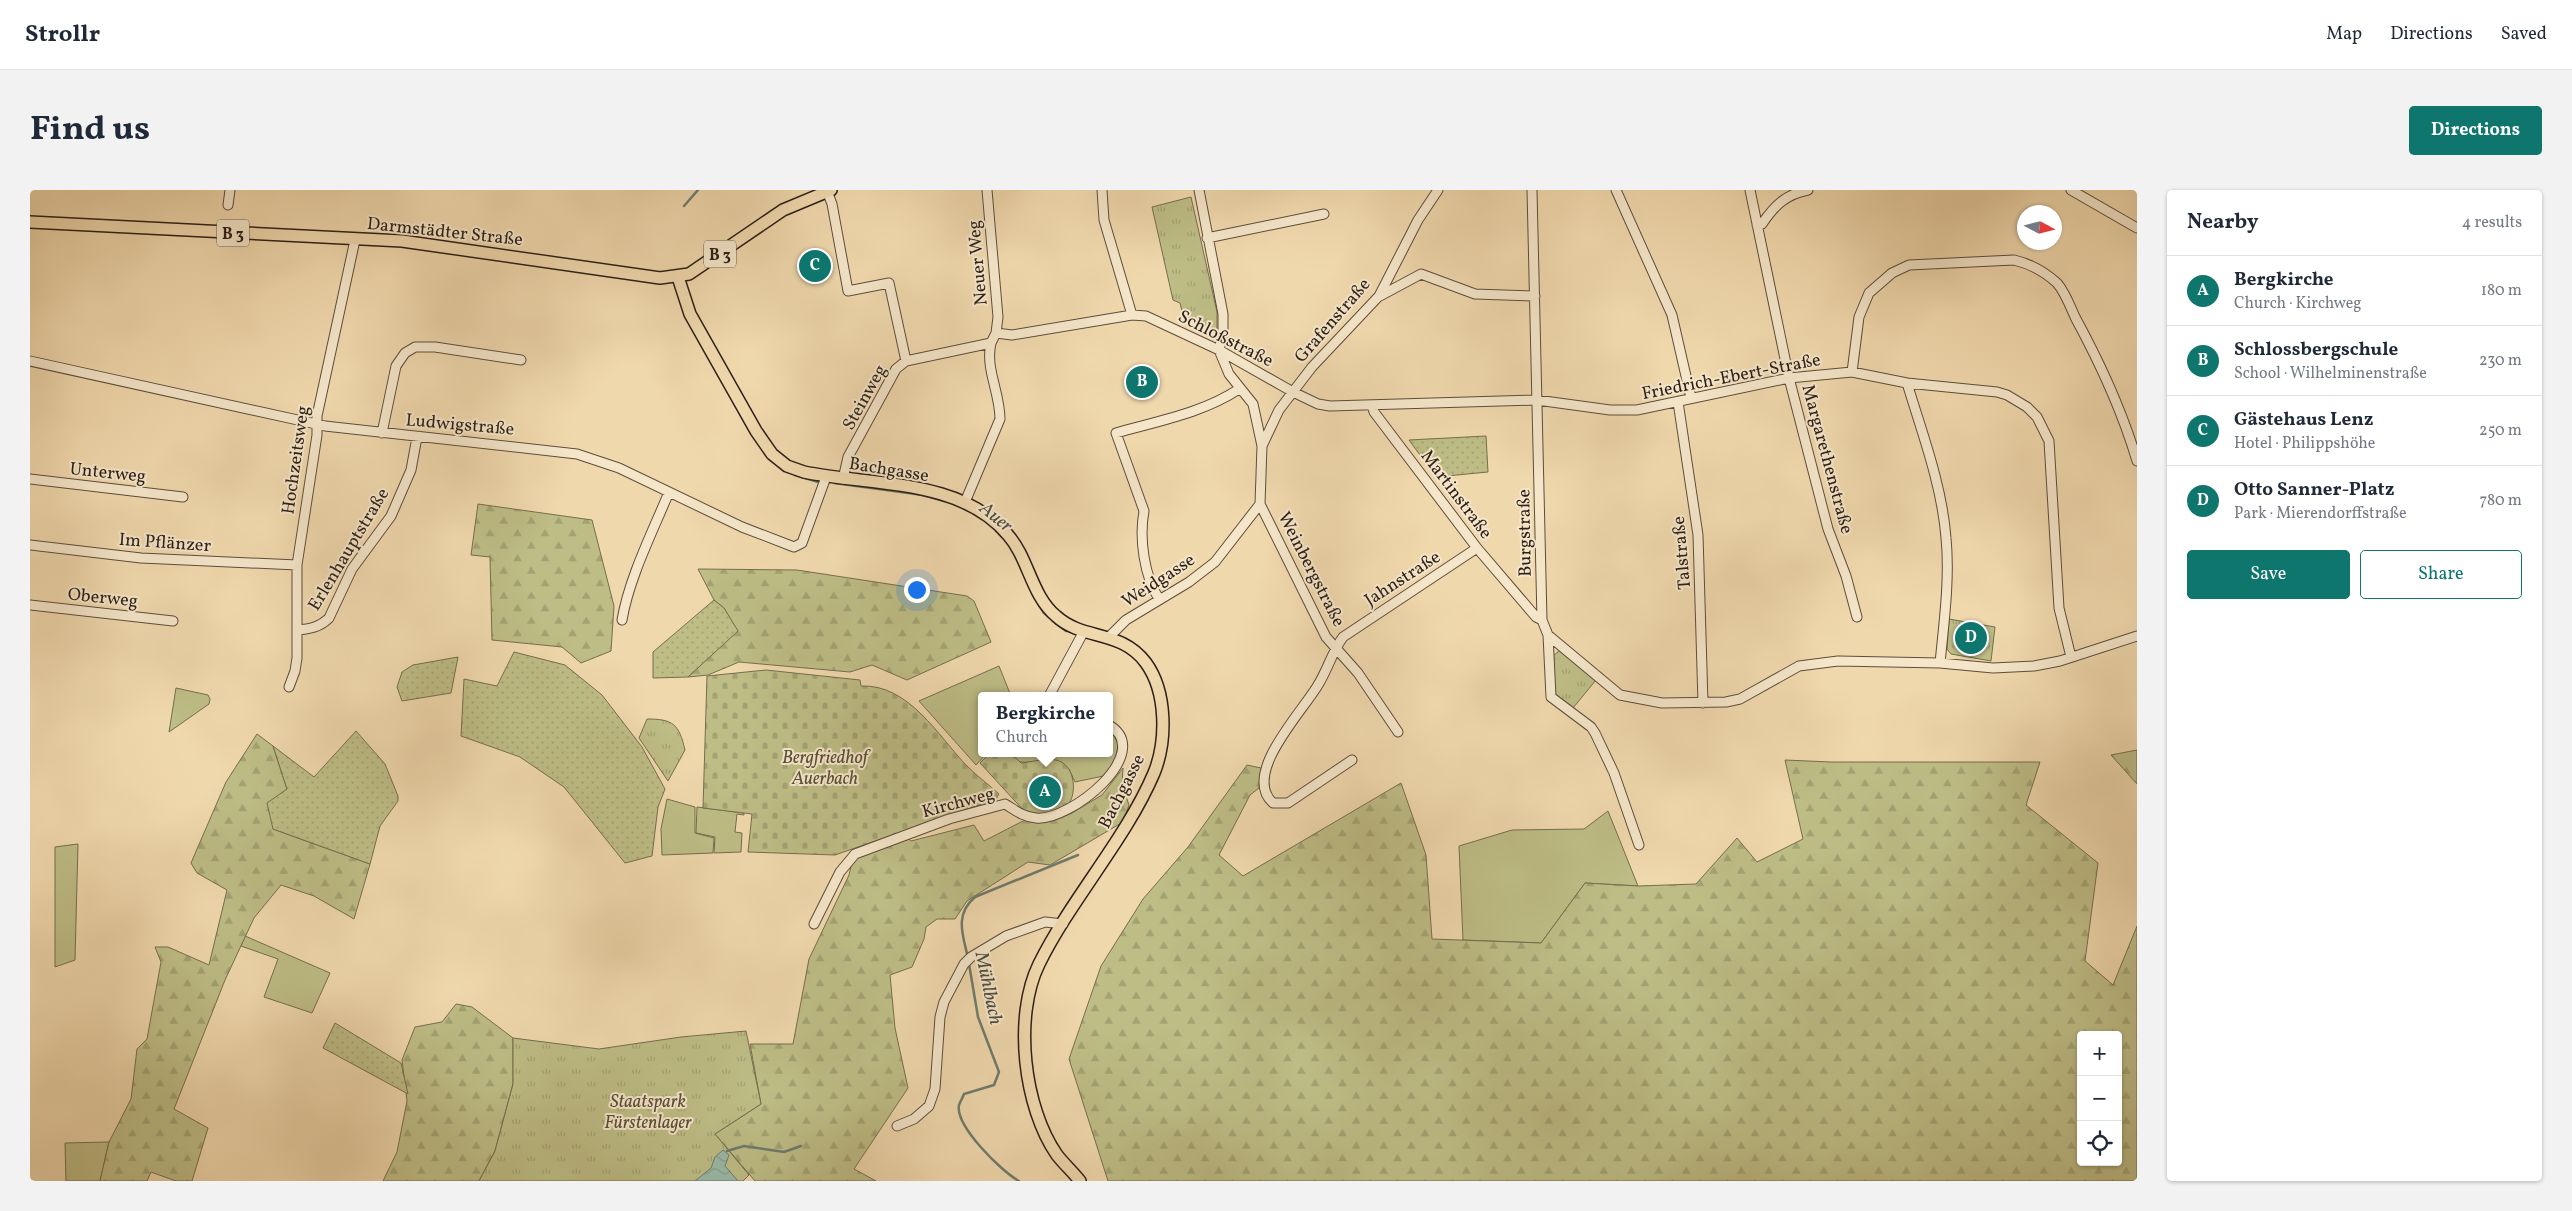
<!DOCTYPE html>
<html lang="en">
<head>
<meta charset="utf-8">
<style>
  body { margin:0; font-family:Vollkorn,serif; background:#f2f2f3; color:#1f2937 }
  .controls { position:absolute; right:15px; bottom:15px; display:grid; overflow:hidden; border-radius:5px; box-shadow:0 1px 4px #0004 }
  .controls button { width:45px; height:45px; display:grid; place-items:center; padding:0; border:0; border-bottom:1px solid #e0e1e3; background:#fff; color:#1f2937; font:25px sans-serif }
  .compass { position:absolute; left:1987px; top:15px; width:45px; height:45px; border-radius:50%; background:#fff; box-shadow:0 1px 4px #0004; rotate:97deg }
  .you { position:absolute; left:886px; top:399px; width:18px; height:18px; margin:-12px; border:4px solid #fff; border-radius:50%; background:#1a73e8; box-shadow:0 0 0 8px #1a73e833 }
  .badge { display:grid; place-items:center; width:32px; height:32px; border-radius:50%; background:#0f766e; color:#fff; font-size:16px; font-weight:700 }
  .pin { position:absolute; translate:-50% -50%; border:2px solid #fff; box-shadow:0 1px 5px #0006 }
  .popup { position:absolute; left:948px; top:502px; width:135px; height:65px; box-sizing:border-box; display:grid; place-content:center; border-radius:5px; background:#fff; filter:drop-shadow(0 1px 4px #0005); font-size:16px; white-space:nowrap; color:#747a83 }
  .popup b { font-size:19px; color:#1f2937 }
  .popup::after { content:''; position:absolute; left:50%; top:100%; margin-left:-10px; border:10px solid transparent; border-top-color:#fff }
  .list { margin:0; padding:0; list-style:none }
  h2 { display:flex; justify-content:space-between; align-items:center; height:65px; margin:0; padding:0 20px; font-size:21px }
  h2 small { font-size:16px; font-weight:400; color:#747a83 }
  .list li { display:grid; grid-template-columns:32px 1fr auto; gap:15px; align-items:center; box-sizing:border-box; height:70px; padding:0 20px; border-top:1px solid #e0e1e3 }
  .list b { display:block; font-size:19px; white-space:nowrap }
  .list p { margin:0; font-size:16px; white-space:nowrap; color:#747a83 }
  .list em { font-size:16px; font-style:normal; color:#747a83 }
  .actions { display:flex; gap:10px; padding:15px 20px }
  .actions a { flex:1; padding:11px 0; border:1px solid #0f766e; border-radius:5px; text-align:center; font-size:18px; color:#0f766e }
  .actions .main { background:#0f766e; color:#fff }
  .icon { flex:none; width:28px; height:28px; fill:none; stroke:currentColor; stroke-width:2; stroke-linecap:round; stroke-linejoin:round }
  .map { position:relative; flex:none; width:2107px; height:991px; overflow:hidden; border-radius:5px }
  header { display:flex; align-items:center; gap:30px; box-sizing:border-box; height:70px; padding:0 25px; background:#fff; border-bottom:1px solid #e0e1e3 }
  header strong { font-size:24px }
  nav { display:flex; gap:28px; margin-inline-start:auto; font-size:18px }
  .intro { display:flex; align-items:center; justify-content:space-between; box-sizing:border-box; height:120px; padding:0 30px }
  h1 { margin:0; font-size:35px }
  .button { padding:12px 22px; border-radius:5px; background:#0f766e; color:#fff; font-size:18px; font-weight:700 }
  main { display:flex; gap:30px; padding:0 30px }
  aside { flex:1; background:#fff; border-radius:5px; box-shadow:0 1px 4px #0004 }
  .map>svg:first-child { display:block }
  .grass { fill:#bebd86; stroke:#756e4e }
  .forest { fill:url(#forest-firs); stroke:#756e4e; fill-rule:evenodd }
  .cemetery { fill:url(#cemetery-stones); stroke:#756e4e }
  .park { fill:url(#park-tufts); stroke:#756e4e }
  .garden { fill:url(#garden-dots); stroke:#756e4e }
  .water { fill:url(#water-waves); stroke:#6e7c6e }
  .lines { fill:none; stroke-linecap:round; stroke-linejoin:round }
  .stream { stroke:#6e7c6e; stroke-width:2.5 }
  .minor-casing { stroke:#5d4d3c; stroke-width:11 }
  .major-casing { stroke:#2c1f17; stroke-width:14 }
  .minor { stroke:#f5e6ca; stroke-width:9 }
  .major { stroke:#f0d8ad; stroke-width:11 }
  .labels { text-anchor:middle; stroke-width:4; stroke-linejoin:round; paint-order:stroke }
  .shield { fill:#f5e6ca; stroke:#685b4d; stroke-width:1 }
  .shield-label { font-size:16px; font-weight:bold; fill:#2c1f17 }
  .street-label { font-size:18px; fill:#2c1f17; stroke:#f5e6ca }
  .park-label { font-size:18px; font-style:italic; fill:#584e38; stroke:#f5e6ca }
  .water-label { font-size:19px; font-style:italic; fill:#4d4e42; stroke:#f5e6ca }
</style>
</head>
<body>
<header>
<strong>Strollr</strong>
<nav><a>Map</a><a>Directions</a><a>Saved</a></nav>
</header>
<div class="intro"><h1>Find us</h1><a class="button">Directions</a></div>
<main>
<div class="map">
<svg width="2107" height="991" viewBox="0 0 2107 991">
  <defs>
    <pattern id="forest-firs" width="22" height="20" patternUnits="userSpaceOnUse" patternTransform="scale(1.25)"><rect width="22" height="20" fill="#bebd86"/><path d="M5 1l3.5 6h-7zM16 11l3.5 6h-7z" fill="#a3a273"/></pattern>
    <pattern id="cemetery-stones" width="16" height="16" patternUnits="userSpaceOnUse" patternTransform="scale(1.25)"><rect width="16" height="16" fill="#bebd86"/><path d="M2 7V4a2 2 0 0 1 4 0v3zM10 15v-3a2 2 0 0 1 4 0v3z" fill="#a3a273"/></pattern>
    <pattern id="park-tufts" width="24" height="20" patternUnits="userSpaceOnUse" patternTransform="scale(1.25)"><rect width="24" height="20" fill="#bebd86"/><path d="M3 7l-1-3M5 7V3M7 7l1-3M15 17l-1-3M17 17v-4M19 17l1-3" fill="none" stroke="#a3a273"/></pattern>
    <pattern id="garden-dots" width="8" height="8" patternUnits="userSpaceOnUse" patternTransform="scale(1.25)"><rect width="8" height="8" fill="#bebd86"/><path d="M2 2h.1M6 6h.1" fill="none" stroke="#a3a273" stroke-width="1.8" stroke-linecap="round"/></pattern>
    <pattern id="water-waves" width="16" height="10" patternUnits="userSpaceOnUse" patternTransform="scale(1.25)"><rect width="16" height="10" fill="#9abaa8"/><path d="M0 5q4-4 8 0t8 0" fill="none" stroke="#859f90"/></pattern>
  </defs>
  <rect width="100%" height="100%" fill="#f0d8ad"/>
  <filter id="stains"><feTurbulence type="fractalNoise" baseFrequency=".004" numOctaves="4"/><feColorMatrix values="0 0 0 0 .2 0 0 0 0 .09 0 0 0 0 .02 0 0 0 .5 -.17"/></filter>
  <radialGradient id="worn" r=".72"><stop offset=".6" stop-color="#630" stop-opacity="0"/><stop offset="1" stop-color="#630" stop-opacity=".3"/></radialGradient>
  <!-- grass -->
  <path class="grass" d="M969 476 981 506H951V563H957L946 575 889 511Z
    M146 498 178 505 180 509 179 514 139 542Z
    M1079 540C1095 554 1085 568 1078 585L1045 592 1039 579 1033 573 988 572 981 563H1079Z
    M637 609 665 617V643L684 648 683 663 632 665 631 639Z
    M667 617 714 623V625L707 624 705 642 712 643 711 662 684 663 685 647 666 643Z
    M1578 621 1608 696 1555 693 1511 753 1433 750 1429 656 1482 640 1554 639Z
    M48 654 45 770 25 777V657Z
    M215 746 300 783 282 823 234 807 248 769 211 756Z
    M79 952 70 991H36L35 953Z"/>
  <!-- forest -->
  <path class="forest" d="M448 314 562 330 584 416 581 461 551 473 532 457 462 450 460 367 441 365Z
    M668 379 767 380 937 406 944 411 961 452 877 490 842 475 820 482 709 472 678 485 658 487 707 441 694 418 684 410Z
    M227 544 243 556 257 599 243 639 340 674 324 729 284 706 251 695 224 728 195 790 144 919 178 938 162 991H146L121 982 117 991H70L79 952 101 909 107 859 117 849 131 772 125 757H138L179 775 197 700 167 683 161 673 196 592Z
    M2107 560V594L2081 565Z
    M1755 570 1801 572H2010L1996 615 2068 673 2055 771 2083 795 2107 736V991H1078L1039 869 1071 776 1113 709 1158 657 1217 575 1231 578 1229 598 1220 605 1189 665 1213 686 1371 593 1396 665 1402 749 1511 753 1555 693 1608 696 1666 694 1707 648 1727 672 1773 649ZM2051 845H2088V972H2051Z
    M1093 578 1092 595 1099 615 1093 632 1020 675 998 672 937 711 925 729H907L896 737 894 749 882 777 860 785 865 838 878 898 824 979 846 991H725L685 944 731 914 720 854H763L779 769 819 685 823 668 879 649 881 651 944 635 954 651 995 630 1026 629 1042 623 1072 605Z
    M426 814 442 817 483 848V894L465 961 449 991H353L367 962 377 911 372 870 385 837 412 832Z"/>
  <!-- cemetery -->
  <path class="cemetery" d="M736 480 830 490 831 496C879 494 908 546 937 576 947 586 959 595 969 604L966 609 805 665 718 662 722 624 673 618 677 486Z
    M960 563H981L991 573C1001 572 1016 568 1026 570 1046 574 1049 608 1034 619 1024 627 1008 624 996 623L950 573Z"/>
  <!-- park -->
  <path class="park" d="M1161 7 1187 122V140L1153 125 1150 113 1143 110 1122 17Z
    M1919 429 1965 437 1961 471 1921 464 1917 459Z
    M1530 460 1566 490 1543 518 1525 504 1523 466Z
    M617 529C643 529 649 534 655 560L638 591 609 548Z
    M716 841 731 914 685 944 719 985 713 991H449L465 961 483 894V848L569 859 651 847Z"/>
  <!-- garden -->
  <path class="garden" d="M1456 246 1458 282 1406 287 1379 250Z
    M684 410 694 418 708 441 658 487 623 488V462Z
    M484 462 535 475 572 505 612 557 635 599 628 617 622 666 595 673 534 597 490 567 431 546 434 489 467 496Z
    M428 467 421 503 372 511 367 497 372 482 383 475Z
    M326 541 355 574 368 606V611L350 636 340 674 243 639 237 613 257 599 243 556 284 587Z
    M305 833 371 873 378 904 293 858Z"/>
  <!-- water -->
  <path class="water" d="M693 960 699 965 695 976 708 991H665L681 978 685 967Z"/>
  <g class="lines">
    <!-- stream -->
    <path class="stream" d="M654 16 668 0
      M765 285 788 292
      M804 293 893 305 914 311
      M1009 415 1014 423 1036 441
      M938 768C933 745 924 725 945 707L1048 665
      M939 774 948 827 969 882 964 895 934 904C933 907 930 912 929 915 925 936 972 982 989 991
      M697 961 714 956 754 962 771 956"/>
    <!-- minor casing -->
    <g class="minor-casing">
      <path id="minor" d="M957 0 968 127 966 143
        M1072 0 1074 30 1102 125
        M1169 0 1193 124V144L1189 160 1199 184 1223 214 1232 256
        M1502 0 1512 430 1518 445 1521 507 1561 537 1565 543 1584 583 1609 655
        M1586 0 1642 125 1661 208
        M1720 0 1759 188 1798 339 1816 386 1827 427
        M2041 0 2107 38
        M797 1 802 14 818 101 859 93 876 171
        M198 15 200 0
        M1727 35 1732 34C1744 16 1756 4 1778 0
        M1177 48 1294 24
        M1350 106 1391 84 1445 104 1505 106
        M0 171 295 236 547 264 589 278 712 337 764 357 772 353 796 287
        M1822 182 1829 127 1839 103 1862 83 1879 75 1984 70C2001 74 2014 81 2027 93 2035 102 2040 116 2045 127 2070 173 2092 220 2107 271
        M1877 193C1892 243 1912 295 1916 348 1920 388 1914 432 1910 473
        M1648 212 1668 345 1673 513
        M1342 215 1344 222 1447 358 1506 427 1512 430
        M352 243 366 176 375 163 385 157H405L491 170
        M0 289 153 307
        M813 289 818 267 866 179 876 171 961 153 966 143 982 145 1102 125 1116 126 1189 160 1263 202 1288 214 1300 216 1507 210 1580 220H1607L1759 188 1822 182 1877 193 1967 202 1977 205 1997 217 2007 227 2019 251 2029 418 2041 467
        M935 312 970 229C970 202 955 179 961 153
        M1230 314 1296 447 1328 483 1368 542
        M0 355 111 368 267 375
        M1129 409C1114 386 1109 348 1114 321L1086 243C1128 231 1173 223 1209 199
        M0 415 143 431
        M592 430C599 388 623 341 639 302
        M267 440C280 439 290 437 299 428L322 379 361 326 381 280 387 247
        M1518 445 1590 505 1632 513 1696 512 1710 509 1769 476 1808 471 1910 473 1963 478 2004 476 2030 471 2107 446
        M1080 446 1096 430 1159 392 1185 372 1230 314 1232 256 1249 220 1282 177 1349 106 1388 30 1408 0
        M259 497 265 481 267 468V375L287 245V226L325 50
        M1019 506 1054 441
        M1322 570 1258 613H1243C1211 584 1273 521 1288 495 1298 479 1302 462 1313 447L1447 358
        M784 734 810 682 825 664 919 629 975 614C985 620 993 627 1006 628 1039 632 1126 563 1079 535
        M867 936 884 929 899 916 905 899 910 827 914 812 934 774 941 767 976 746 1015 732 1033 734"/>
    </g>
    <!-- major casing -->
    <g class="major-casing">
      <path id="major" d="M0 32 372 51 630 88 659 84 753 20 801 0
        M648 87 660 124 726 241 742 264 757 276 774 282C841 296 931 288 978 345 999 369 1001 405 1026 426 1053 451 1091 439 1116 473 1137 502 1137 551 1124 583 1096 649 1041 709 1009 774 983 827 994 918 1027 965 1034 974 1043 982 1050 991"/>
    </g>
    <!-- minor -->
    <use href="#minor" class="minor"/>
    <!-- major -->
    <use href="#major" class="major"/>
  </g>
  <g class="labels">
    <!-- shield labels -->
    <g class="shield">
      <rect x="187" y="29.5" width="32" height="27" rx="4"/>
      <rect x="674" y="50.5" width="32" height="27" rx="4"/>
    </g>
    <g class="shield-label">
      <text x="203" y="49">B 3</text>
      <text x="690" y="70">B 3</text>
    </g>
    <!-- street labels -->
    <g class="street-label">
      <text transform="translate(415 41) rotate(6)" y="6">Darmstädter Straße</text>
      <text transform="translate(947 73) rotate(-95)" y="6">Neuer Weg</text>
      <text transform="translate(1302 130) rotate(-49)" y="6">Grafenstraße</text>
      <text transform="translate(1196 148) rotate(27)" y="6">Schloßstraße</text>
      <text transform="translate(1701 186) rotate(-11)" y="6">Friedrich-Ebert-Straße</text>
      <text transform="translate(834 207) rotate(-61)" y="6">Steinweg</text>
      <text transform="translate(430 234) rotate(5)" y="6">Ludwigstraße</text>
      <text transform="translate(1798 269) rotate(75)" y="6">Margarethenstraße</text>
      <text transform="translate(265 270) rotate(-82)" y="6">Hochzeitsweg</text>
      <text transform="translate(859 279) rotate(9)" y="6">Bachgasse</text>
      <text transform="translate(78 282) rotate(6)" y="6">Unterweg</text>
      <text transform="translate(1427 304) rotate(53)" y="6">Martinstraße</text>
      <text transform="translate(1494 343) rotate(-91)" y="6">Burgstraße</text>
      <text transform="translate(135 352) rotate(4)" y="6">Im Pflänzer</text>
      <text transform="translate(318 359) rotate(-59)" y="6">Erlenhauptstraße</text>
      <text transform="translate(1651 363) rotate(-95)" y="6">Talstraße</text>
      <text transform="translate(1282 379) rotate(63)" y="6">Weinbergstraße</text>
      <text transform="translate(1372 388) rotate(-33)" y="6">Jahnstraße</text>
      <text transform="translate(1128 390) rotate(-33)" y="6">Weidgasse</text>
      <text transform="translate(73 407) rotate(6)" y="6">Oberweg</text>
      <text transform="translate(1091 601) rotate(-63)" y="6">Bachgasse</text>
      <text transform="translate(928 612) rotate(-15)" y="6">Kirchweg</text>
    </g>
    <!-- park labels -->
    <g class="park-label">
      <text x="795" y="573">Bergfriedhof<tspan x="795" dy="21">Auerbach</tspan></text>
      <text x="618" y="917">Staatspark<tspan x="618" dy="21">Fürstenlager</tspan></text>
    </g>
    <!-- water labels -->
    <g class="water-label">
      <text transform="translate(967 326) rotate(39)" y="7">Auer</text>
      <text transform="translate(960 798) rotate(78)" y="7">Mühlbach</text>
    </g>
  </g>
  <rect width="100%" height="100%" filter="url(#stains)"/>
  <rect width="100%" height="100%" fill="url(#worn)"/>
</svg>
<div class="controls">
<button>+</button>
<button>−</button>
<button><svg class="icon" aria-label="locate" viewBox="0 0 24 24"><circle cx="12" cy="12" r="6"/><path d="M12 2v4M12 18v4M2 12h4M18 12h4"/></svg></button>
</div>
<svg class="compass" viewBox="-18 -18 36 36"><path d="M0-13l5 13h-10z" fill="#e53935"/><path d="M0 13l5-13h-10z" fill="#747a83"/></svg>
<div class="you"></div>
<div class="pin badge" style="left:1015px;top:602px">A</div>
<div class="popup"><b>Bergkirche</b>Church</div>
<div class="pin badge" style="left:1112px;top:192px">B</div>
<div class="pin badge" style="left:785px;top:76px">C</div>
<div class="pin badge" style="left:1941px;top:448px">D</div>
</div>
<aside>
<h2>Nearby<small>4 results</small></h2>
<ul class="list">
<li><span class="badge">A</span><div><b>Bergkirche</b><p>Church · Kirchweg</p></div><em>180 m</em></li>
<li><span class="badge">B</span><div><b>Schlossbergschule</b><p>School · Wilhelminenstraße</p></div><em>230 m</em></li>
<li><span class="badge">C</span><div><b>Gästehaus Lenz</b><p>Hotel · Philippshöhe</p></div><em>250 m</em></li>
<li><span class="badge">D</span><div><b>Otto Sanner-Platz</b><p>Park · Mierendorffstraße</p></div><em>780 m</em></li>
</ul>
<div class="actions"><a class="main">Save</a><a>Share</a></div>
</aside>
</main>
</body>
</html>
